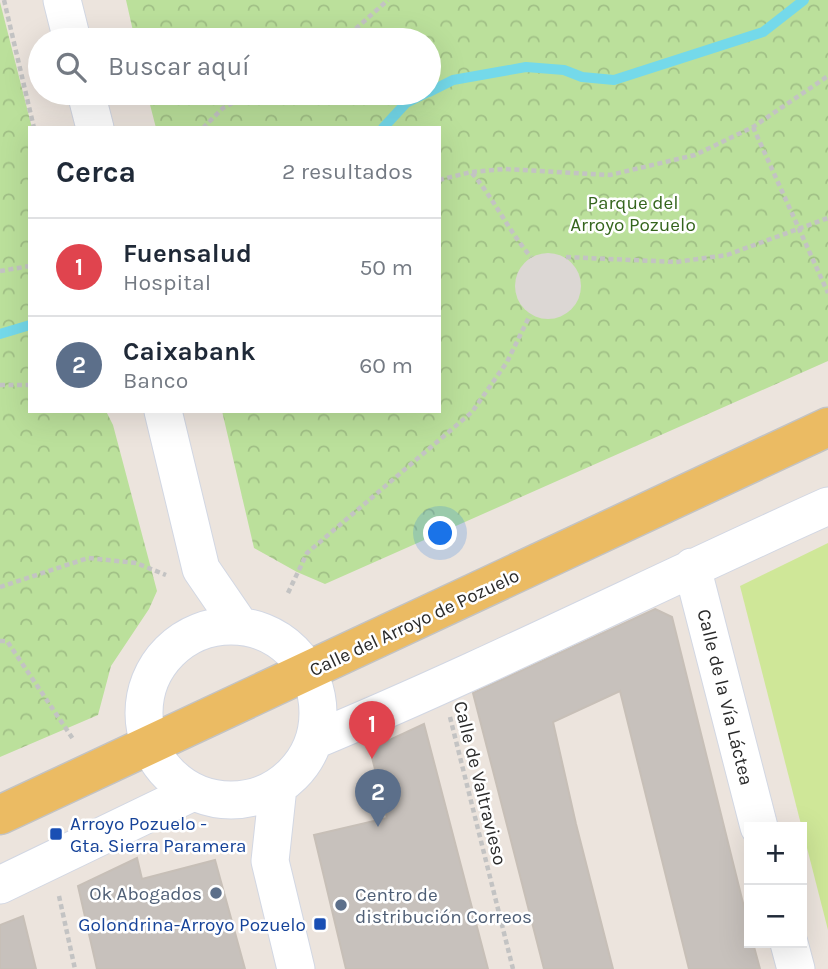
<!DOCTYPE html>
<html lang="es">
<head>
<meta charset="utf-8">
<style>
  body { margin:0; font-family:Karla,sans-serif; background:#f6f6f7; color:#1f2937 }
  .controls { position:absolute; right:21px; bottom:21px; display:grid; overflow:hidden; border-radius:0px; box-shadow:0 7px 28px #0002 }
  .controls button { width:63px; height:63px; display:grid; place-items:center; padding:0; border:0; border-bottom:2px solid #e0e1e3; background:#fff; color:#1f2937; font:35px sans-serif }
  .you { position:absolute; left:441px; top:534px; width:24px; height:24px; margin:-18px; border:5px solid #fff; border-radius:50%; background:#1a73e8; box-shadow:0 0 0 10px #1a73e833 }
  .badge { display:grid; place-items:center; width:46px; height:46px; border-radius:50%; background:#4379f3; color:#fff; font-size:23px; font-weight:700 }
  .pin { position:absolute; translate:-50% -58px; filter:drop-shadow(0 2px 4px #0008) }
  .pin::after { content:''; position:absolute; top:37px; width:24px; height:21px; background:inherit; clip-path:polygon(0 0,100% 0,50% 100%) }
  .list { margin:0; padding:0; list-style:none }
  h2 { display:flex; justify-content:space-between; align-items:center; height:91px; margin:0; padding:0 28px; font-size:30px }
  h2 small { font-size:23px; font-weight:400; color:#747a83 }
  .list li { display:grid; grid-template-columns:46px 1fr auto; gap:21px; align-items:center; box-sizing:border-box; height:98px; padding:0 28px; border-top:2px solid #e0e1e3 }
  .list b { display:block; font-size:26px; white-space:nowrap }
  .list p { margin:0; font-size:23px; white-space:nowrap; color:#747a83 }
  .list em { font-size:23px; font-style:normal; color:#747a83 }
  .icon { flex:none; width:38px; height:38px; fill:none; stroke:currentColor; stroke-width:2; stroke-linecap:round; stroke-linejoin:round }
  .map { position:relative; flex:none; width:828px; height:969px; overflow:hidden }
  .search { position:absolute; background:#fff; box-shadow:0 7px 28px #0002; left:28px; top:28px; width:413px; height:77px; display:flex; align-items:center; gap:18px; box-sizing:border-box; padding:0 24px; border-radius:38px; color:#747a83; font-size:26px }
  .panel { position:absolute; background:#fff; box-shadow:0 7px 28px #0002; left:28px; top:126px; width:413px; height:287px; border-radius:0px }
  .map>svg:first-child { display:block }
  .forest { fill:url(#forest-crowns) }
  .pitch { fill:#cfe798 }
  .plaza { fill:#dcd7d4 }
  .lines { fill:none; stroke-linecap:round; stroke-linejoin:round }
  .stream { stroke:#74d9ea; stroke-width:10 }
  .building { fill:#c7c1bc; stroke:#c7bfb7; stroke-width:2 }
  .minor-casing { stroke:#d2d7e3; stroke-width:39 }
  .major-casing { stroke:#c3c3c3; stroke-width:41 }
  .path { stroke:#c3c3c3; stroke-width:4.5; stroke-dasharray:5 3.5; stroke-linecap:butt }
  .minor { stroke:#fff; stroke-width:37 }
  .major { stroke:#ebbb63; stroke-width:38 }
  .transit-dot { fill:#1a4fb4; stroke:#fff; stroke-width:2.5 }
  .service-dot { fill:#5c6f8a; stroke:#fff; stroke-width:2.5 }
  .labels { text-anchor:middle; stroke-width:5; stroke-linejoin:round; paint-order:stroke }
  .park-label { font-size:19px; fill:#35651d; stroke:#fff }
  .street-label { font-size:19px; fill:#2a2a2a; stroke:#fff }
  .transit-label { font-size:19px; fill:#164399; stroke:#fff; text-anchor:start }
  .service-label { font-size:19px; fill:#4e5e75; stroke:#fff; text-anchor:end }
</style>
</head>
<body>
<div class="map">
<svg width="828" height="969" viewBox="0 0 828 969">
  <defs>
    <pattern id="forest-crowns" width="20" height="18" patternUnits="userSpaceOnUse" patternTransform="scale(1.75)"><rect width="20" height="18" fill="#bbe09b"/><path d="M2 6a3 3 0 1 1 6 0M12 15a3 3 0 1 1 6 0" fill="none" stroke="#a1c086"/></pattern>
  </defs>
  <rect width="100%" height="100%" fill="#ece4dd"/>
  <!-- forest -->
  <path class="forest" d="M126 0H828V361L325 584 297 572 254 548 222 411H439V128H156L147 93H429V40H135Z
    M0 2 32 128H30V411H106L113 425 157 591 149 609 111 666 98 715 0 757Z"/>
  <!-- pitch -->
  <path class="pitch" d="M828 543V930L740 586Z"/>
  <!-- plaza -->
  <path class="plaza" d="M515 286a33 33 0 1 1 66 0a33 33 0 1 1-66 0Z"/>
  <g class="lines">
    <!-- stream -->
    <path class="stream" d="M429 92 453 80 526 67 564 70 582 77 614 80 763 32 804 0
      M383 128 406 103 426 93
      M0 334 30 325"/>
  </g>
  <!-- building -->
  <path class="building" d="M655 609 672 617 749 927V943H753L760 969H689L620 691 553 722 576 824 613 969H544L473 693Z
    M424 724 488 969H346L314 835 387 818 370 749Z
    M137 858 142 879 215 860 245 969H97L78 886Z
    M23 916 36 969H0V925Z"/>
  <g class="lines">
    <!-- minor casing -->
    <g class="minor-casing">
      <path id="minor" d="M62 0 72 40
        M86 93 95 128
        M163 411 201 569 240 626
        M692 567 759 827
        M144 713a87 87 0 1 1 174 0a87 87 0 1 1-174 0Z
        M315 740C488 668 656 583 828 506
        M278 787 270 861 296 969
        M0 885 193 792
        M789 943 796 969"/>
    </g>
    <!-- major casing -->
    <g class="major-casing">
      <path id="major" d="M0 815 828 427"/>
    </g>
    <!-- path -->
    <path class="path" d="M4 0 34 128
      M343 40 388 0
      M753 127 828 293
      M203 128 223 108 252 93
      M472 173C494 199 508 230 531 257
      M439 180 471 172 504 169 610 175 695 155 753 127 828 76
      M566 257 676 262 727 255 828 218
      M0 271 30 266
      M0 385H30
      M0 587 88 558 136 563 166 575
      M288 593 307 553 472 412 507 362 530 315
      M0 641H7L73 739
      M450 717 513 969
      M59 896 75 969"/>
    <!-- minor -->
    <use href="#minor" class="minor"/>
    <!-- major -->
    <use href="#major" class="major"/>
  </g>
  <!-- markers -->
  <g class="transit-dot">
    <rect x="49" y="827" width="14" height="14" rx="3.5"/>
    <rect x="313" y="917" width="14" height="14" rx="3.5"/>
  </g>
  <g class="service-dot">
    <circle cx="216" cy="893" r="7"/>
    <circle cx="341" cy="905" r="7"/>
  </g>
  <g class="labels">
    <!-- park labels -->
    <g class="park-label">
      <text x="633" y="209">Parque del<tspan x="633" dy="22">Arroyo Pozuelo</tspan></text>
    </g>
    <!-- street labels -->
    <g class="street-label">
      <text transform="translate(414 622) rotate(-25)" y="7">Calle del Arroyo de Pozuelo</text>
      <text transform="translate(726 697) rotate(76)" y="7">Calle de la Vía Láctea</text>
      <text transform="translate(481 783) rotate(76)" y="7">Calle de Valtravieso</text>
    </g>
    <!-- transit labels -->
    <g class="transit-label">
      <text x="70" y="830">Arroyo Pozuelo -<tspan x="70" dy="22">Gta. Sierra Paramera</tspan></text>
      <text x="306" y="931" text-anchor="end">Golondrina-Arroyo Pozuelo</text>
    </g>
    <!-- service labels -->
    <g class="service-label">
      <text x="202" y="900">Ok Abogados</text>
      <text x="355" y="901" text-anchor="start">Centro de<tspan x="355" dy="22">distribución Correos</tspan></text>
    </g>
  </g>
</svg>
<div class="controls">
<button>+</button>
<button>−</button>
</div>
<div class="you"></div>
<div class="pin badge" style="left:372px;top:759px;background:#e0444e">1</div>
<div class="pin badge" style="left:378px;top:827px;background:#5c6f8a">2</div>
<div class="search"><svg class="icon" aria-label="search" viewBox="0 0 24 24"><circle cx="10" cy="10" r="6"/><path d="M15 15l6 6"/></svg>Buscar aquí</div>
<section class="panel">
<h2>Cerca<small>2 resultados</small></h2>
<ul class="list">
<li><span class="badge" style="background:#e0444e">1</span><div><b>Fuensalud</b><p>Hospital</p></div><em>50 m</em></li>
<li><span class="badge" style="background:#5c6f8a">2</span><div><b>Caixabank</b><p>Banco</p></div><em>60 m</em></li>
</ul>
</section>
</div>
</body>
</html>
